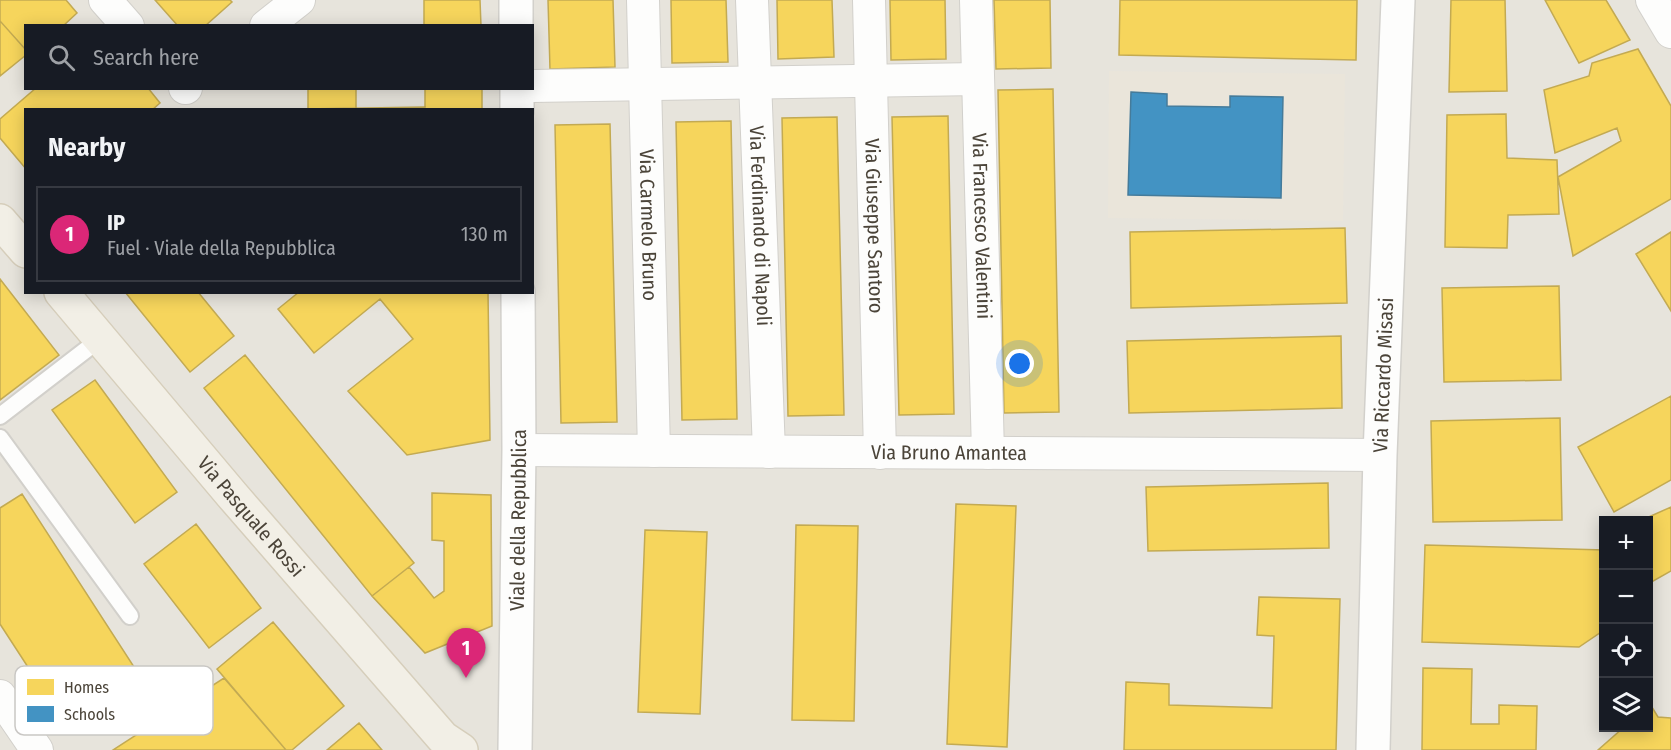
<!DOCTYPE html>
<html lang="en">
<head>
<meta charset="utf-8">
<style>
  body { margin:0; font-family:"Fira Sans Condensed",sans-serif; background:#242831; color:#f1f3f6 }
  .controls { position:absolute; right:18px; bottom:18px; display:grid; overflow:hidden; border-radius:0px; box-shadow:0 3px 15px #0003 }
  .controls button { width:54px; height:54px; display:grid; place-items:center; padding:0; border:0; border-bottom:2px solid #363941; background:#171b24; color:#f1f3f6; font:30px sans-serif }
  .you { position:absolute; left:1020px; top:364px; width:21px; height:21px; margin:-15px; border:4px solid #fff; border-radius:50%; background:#1a73e8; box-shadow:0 0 0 9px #1a73e833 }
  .badge { display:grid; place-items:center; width:39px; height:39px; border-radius:50%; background:#db2777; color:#fff; font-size:20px; font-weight:700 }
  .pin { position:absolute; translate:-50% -50px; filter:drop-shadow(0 2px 3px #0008) }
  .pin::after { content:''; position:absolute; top:32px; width:21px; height:18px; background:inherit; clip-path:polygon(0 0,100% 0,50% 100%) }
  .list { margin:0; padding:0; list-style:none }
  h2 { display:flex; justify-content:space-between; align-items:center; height:78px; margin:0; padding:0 24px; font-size:26px }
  h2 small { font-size:20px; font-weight:400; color:#9ea1a6 }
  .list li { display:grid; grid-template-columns:39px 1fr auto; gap:18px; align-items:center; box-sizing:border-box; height:96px; margin:0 12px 12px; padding:0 12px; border:2px solid #363941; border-radius:0px }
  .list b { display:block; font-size:22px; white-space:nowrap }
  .list p { margin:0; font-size:20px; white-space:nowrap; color:#9ea1a6 }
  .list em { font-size:20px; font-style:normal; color:#9ea1a6 }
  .icon { flex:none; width:33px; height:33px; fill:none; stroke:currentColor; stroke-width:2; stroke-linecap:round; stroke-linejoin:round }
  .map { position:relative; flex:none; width:1671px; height:750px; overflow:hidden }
  .search { position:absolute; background:#171b24; box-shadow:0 3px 15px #0003; left:24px; top:24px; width:510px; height:66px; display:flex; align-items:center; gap:15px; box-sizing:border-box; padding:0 21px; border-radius:0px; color:#9ea1a6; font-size:22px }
  .panel { position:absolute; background:#171b24; box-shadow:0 3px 15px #0003; left:24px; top:108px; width:510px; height:186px; border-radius:0px }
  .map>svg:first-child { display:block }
  .residential { fill:#e7e4dc; fill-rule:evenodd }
  .education { fill:#eae5da }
  .homes { fill:#f6d55c; stroke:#c3aa52; stroke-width:1.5 }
  .schools { fill:#4393c3; stroke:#457b9a; stroke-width:1.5 }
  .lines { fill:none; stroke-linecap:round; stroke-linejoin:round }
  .service-casing { stroke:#d2d0cb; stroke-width:20 }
  .minor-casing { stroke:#d2d0cb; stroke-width:34 }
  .tertiary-casing { stroke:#d2d0cb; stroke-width:36 }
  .primary-casing { stroke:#d6cebb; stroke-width:36 }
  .service { stroke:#fdfdfc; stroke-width:16 }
  .minor { stroke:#fdfdfc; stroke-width:32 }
  .tertiary { stroke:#fdfdfc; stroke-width:33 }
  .primary { stroke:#f2efe6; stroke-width:33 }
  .labels { text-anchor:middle; stroke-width:6; stroke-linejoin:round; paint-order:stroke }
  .street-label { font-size:20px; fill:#4b4439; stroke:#fff }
  .key { fill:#fff; stroke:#c9c7c4; stroke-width:1.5 }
  .key-label { font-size:16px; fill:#4b4439 }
</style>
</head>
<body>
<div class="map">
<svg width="1671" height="750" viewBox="0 0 1671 750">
  <rect width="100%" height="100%" fill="#f4f2ee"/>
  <!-- residential -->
  <path class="residential" d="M0 0H1671V750H0ZM26 26H532V88H26ZM26 110H532V292H26ZM1604 520H1648V728H1604Z"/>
  <!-- education -->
  <path class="education" d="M1109 71 1345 74 1343 221 1108 218Z"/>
  <!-- homes -->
  <path class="homes" d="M0 0H66L77 13 63 26H26V50L0 21Z
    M155 0H230L232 2 205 26H178Z
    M424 0H480L481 26H424Z
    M548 0H613L615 67 550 69Z
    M671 0H726L728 62 672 63Z
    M777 0H832L834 57 778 59Z
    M890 0H945L946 59 891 60Z
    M994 0H1050L1051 68 996 69Z
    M1120 0H1357L1356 60 1119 55Z
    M1451 0H1505L1507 91 1449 92Z
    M1545 0H1606L1630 40 1579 63Z
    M0 21 26 50V55L0 76Z
    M1638 49 1671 106V199L1573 256 1558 177 1621 141 1617 128 1555 153 1544 90 1589 76 1592 63Z
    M36 88H148L160 103 152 110H26V169L0 138V119Z
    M308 88H356V108L308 109Z
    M425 88H482V110H425Z
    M1053 89 1059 412 1004 413 998 90Z
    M425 107V110H308V109Z
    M1506 114 1507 158 1557 160 1559 214 1508 215 1507 248 1445 247 1447 115Z
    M948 116 954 414 899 415 892 117Z
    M837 117 844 415 788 416 782 118Z
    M731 121 737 419 682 420 676 122Z
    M610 124 617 422 561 423 555 125Z
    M1345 228 1347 303 1131 308 1130 232Z
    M1671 232V311L1636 254Z
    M0 279 59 355 0 400Z
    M1559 286 1561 380 1444 382 1442 288Z
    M125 292H198L234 336 190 372Z
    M299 292H488L490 440 407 455 348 391 413 339 380 299 314 353 278 309Z
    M1341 336 1342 408 1129 413 1127 341Z
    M245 355 414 563 372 596 204 388Z
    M95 380 177 492 135 523 52 410Z
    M1671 396V480L1614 512 1578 447Z
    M1560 418 1562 520 1433 522 1431 421Z
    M1328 483 1329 548 1148 551 1146 487Z
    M432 493 491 495 492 626 425 653 372 596 409 567 434 598 444 591V541L432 540Z
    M22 494 136 670 61 718 0 624V508Z
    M956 504 1016 506 1007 747 947 744Z
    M1671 507V571L1648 584V520H1642Z
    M196 524 261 608 209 648 144 564Z
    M796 525 858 526 854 721 792 720Z
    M645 530 707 532 700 714 638 712Z
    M1425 545 1604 550V630L1579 647 1422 642Z
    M1259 597 1340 599 1336 750H1124L1126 682 1169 684V705L1272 708 1274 636 1257 635Z
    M273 622 344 706 292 750H286L217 669Z
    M1423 668 1472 669 1471 724H1499V705L1537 706 1536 750H1422Z
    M224 678 286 750H113Z
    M1650 704 1658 717 1671 718V750H1598L1623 728H1648Z
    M359 723 382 750H327Z"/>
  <!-- schools -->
  <path class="schools" d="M1131 92 1167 94V106L1230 107V96L1283 97 1281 198 1128 195Z"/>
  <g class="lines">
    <!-- service casing -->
    <g class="service-casing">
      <path id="service" d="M0 416 100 339
        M0 438 130 616"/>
    </g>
    <!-- minor casing -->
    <g class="minor-casing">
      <g id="minor">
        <path d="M105 0 128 26"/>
        <path id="s1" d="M643 0 654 451"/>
        <path id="s2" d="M752 0 769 452"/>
        <path id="s3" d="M869 0 880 453"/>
        <path id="s4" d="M976 0 988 453"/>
        <path d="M1652 0 1671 32"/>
        <path d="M266 26 299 0"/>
        <path d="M532 86 978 79"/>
        <path d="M185 88H186"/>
        <path id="s5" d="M519 450 1380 455"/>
        <path d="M0 696 37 750"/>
      </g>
    </g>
    <!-- tertiary casing -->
    <g class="tertiary-casing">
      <g id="tertiary">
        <path d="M516 0V26"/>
        <path d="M517 88V110"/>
        <path id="s6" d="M515 750 519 450 518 292"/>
        <path id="s7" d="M1373 750 1380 455 1398 0"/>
      </g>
    </g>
    <!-- primary casing -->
    <g class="primary-casing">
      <g id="primary">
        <path d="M0 221 26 251"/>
        <path id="s8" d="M61 292 232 495 443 738 461 750"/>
      </g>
    </g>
    <!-- service -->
    <use href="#service" class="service"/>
    <!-- minor -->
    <use href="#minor" class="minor"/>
    <!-- tertiary -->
    <use href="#tertiary" class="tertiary"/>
    <!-- primary -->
    <use href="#primary" class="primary"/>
  </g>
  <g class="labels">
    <!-- street labels -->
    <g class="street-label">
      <text dy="7" stroke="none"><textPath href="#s1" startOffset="225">Via Carmelo Bruno</textPath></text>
      <text dy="7" stroke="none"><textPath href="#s2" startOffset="226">Via Ferdinando di Napoli</textPath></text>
      <text dy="7" stroke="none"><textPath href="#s3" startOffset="226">Via Giuseppe Santoro</textPath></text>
      <text dy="7" stroke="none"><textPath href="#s4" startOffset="226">Via Francesco Valentini</textPath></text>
      <text dy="7" stroke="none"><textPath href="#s7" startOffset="375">Via Riccardo Misasi</textPath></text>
      <text dy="7" stroke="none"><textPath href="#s5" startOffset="430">Via Bruno Amantea</textPath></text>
      <text dy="7" stroke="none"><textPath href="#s8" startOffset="294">Via Pasquale Rossi</textPath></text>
      <text dy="7" stroke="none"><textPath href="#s6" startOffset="230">Viale della Repubblica</textPath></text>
    </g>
  </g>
  <!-- legend -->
  <rect x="15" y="666" width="198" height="69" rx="9" class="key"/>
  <rect x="27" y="679" width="27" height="16" fill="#f6d55c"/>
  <rect x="27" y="706" width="27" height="16" fill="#4393c3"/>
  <g class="key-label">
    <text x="64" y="693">Homes</text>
    <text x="64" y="720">Schools</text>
  </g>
</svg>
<div class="controls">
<button>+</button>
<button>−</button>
<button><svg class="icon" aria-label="locate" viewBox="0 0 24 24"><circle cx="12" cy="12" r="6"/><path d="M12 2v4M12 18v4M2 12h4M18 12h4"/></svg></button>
<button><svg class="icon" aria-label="layers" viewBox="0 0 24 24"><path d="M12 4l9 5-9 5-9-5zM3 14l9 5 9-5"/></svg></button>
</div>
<div class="you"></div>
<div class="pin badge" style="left:466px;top:678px">1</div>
<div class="search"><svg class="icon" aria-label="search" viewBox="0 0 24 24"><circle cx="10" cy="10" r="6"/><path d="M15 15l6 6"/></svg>Search here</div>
<section class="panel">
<h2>Nearby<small></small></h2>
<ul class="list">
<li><span class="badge">1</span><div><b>IP</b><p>Fuel · Viale della Repubblica</p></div><em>130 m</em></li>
</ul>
</section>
</div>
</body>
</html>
